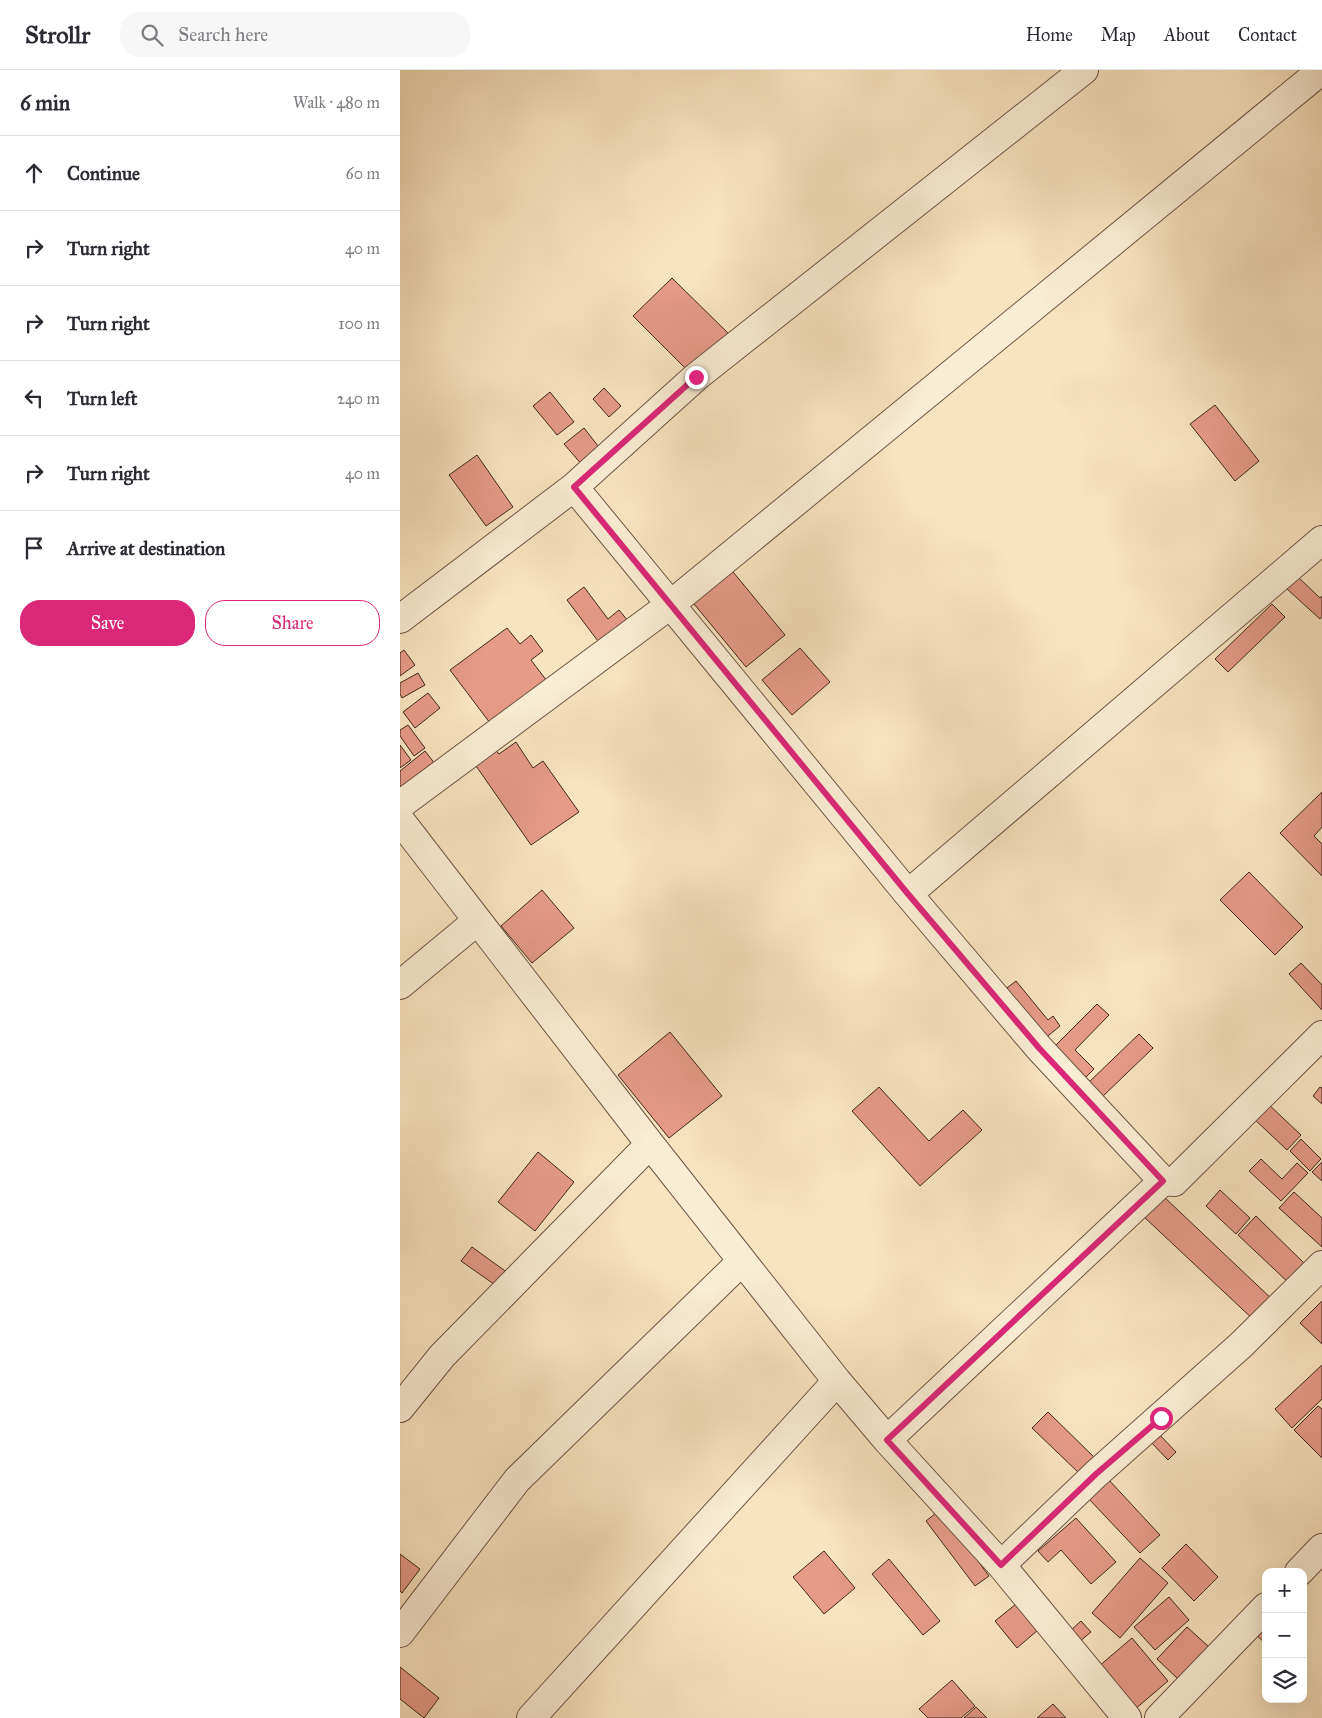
<!DOCTYPE html>
<html lang="en">
<head>
<meta charset="utf-8">
<style>
  body { margin:0; font-family:"IM FELL Great Primer",serif; background:#f7f7f7; color:#2b2b33 }
  .controls { position:absolute; right:15px; bottom:15px; display:grid; overflow:hidden; border-radius:10px; box-shadow:0 5px 20px #0002 }
  .controls button { width:45px; height:45px; display:grid; place-items:center; padding:0; border:0; border-bottom:1px solid #e1e1e2; background:#fff; color:#2b2b33; font:25px sans-serif }
  .stop { position:absolute; width:15px; height:15px; margin:-11px; border:4px solid #db2777; border-radius:50%; background:#fff }
  .stop.end { background:#db2777; border-color:#fff; box-shadow:0 1px 5px #0008 }
  .list { margin:0; padding:0; list-style:none }
  h2 { display:flex; justify-content:space-between; align-items:center; height:65px; margin:0; padding:0 20px; font-size:21px }
  h2 small { font-size:16px; font-weight:400; color:#7c7c81 }
  .list li { display:grid; grid-template-columns:32px 1fr auto; gap:15px; align-items:center; box-sizing:border-box; height:75px; padding:0 20px; border-top:1px solid #e1e1e2 }
  .list b { display:block; font-size:19px; white-space:nowrap }
  .list em { font-size:16px; font-style:normal; color:#7c7c81 }
  .actions { display:flex; gap:10px; padding:15px 20px }
  .actions a { flex:1; padding:11px 0; border:1px solid #db2777; border-radius:20px; text-align:center; font-size:18px; color:#db2777 }
  .actions .main { background:#db2777; color:#fff }
  .icon { flex:none; width:28px; height:28px; fill:none; stroke:currentColor; stroke-width:2; stroke-linecap:round; stroke-linejoin:round }
  .map { position:relative; flex:none; width:922px; height:1648px; overflow:hidden }
  header { display:flex; align-items:center; gap:30px; box-sizing:border-box; height:70px; padding:0 25px; background:#fff; border-bottom:1px solid #e1e1e2 }
  header strong { font-size:24px }
  nav { display:flex; gap:28px; margin-inline-start:auto; font-size:18px }
  .search { width:350px; height:45px; background:#f7f7f7; display:flex; align-items:center; gap:12px; box-sizing:border-box; padding:0 18px; border-radius:20px; color:#7c7c81; font-size:19px }
  main { display:flex }
  aside { flex:1; background:#fff }
  .map>svg:first-child { display:block }
  .building { fill:#e69b87; stroke:#41271c }
  .lines { fill:none; stroke-linecap:round; stroke-linejoin:round }
  .minor-casing { stroke:#6f5645; stroke-width:30 }
  .minor { stroke:#faedd5; stroke-width:28 }
  .route { stroke:#db2777; stroke-width:6 }
</style>
</head>
<body>
<header>
<strong>Strollr</strong>
<div class="search"><svg class="icon" aria-label="search" viewBox="0 0 24 24"><circle cx="10" cy="10" r="6"/><path d="M15 15l6 6"/></svg>Search here</div>
<nav><a>Home</a><a>Map</a><a>About</a><a>Contact</a></nav>
</header>
<main>
<aside>
<h2>6 min<small>Walk · 480 m</small></h2>
<ul class="list">
<li><svg class="icon" aria-label="ahead" viewBox="0 0 24 24"><path d="M12 20V5M6 11l6-6 6 6"/></svg><div><b>Continue</b></div><em>60 m</em></li>
<li><svg class="icon" aria-label="right" viewBox="0 0 24 24"><path d="M7 20v-9h11M14 6l5 5-5 5"/></svg><div><b>Turn right</b></div><em>40 m</em></li>
<li><svg class="icon" aria-label="right" viewBox="0 0 24 24"><path d="M7 20v-9h11M14 6l5 5-5 5"/></svg><div><b>Turn right</b></div><em>100 m</em></li>
<li><svg class="icon" aria-label="left" viewBox="0 0 24 24"><path d="M17 20v-9H6M10 6l-5 5 5 5"/></svg><div><b>Turn left</b></div><em>240 m</em></li>
<li><svg class="icon" aria-label="right" viewBox="0 0 24 24"><path d="M7 20v-9h11M14 6l5 5-5 5"/></svg><div><b>Turn right</b></div><em>40 m</em></li>
<li><svg class="icon" aria-label="arrive" viewBox="0 0 24 24"><path d="M6 21V4h12l-3 4 3 4H6"/></svg><div><b>Arrive at destination</b></div></li>
</ul>
<div class="actions"><a class="main">Save</a><a>Share</a></div>
</aside>
<div class="map">
<svg width="922" height="1648" viewBox="0 0 922 1648">
  <rect width="100%" height="100%" fill="#f8e4bf"/>
  <filter id="stains"><feTurbulence type="fractalNoise" baseFrequency=".004" numOctaves="4"/><feColorMatrix values="0 0 0 0 .2 0 0 0 0 .09 0 0 0 0 .02 0 0 0 .5 -.17"/></filter>
  <radialGradient id="worn" r=".72"><stop offset=".6" stop-color="#630" stop-opacity="0"/><stop offset="1" stop-color="#630" stop-opacity=".3"/></radialGradient>
  <!-- building -->
  <path class="building" d="M272 208 330 265 291 304 233 246Z
    M204 318 221 336 209 347 193 329Z
    M150 322 174 352 157 365 133 336Z
    M815 335 859 391 835 411 790 354Z
    M184 358 202 381 183 396 164 374Z
    M77 385 113 437 86 456 49 405Z
    M329 497 385 565 346 597 290 529Z
    M898 507 920 528 922 526V547L920 549 887 519Z
    M184 517 208 549 219 540 233 557 204 579 167 530Z
    M872 534 885 547 828 602 815 589Z
    M107 558 120 574 131 565 143 581 131 590 150 615 93 657 50 600Z
    M400 578 430 612 392 645 362 610Z
    M4 580 15 595 0 606V583Z
    M18 603 25 615 2 628 0 624V613Z
    M28 623 40 638 15 658 3 642Z
    M8 655 25 678 14 686 0 666V660Z
    M116 672 133 698 143 691 179 742 131 775 74 693 94 678 99 684Z
    M0 675 11 690 0 698Z
    M25 681 39 699 0 730V701Z
    M922 722V757L914 766 922 774V806L880 763Z
    M849 802 903 857 875 885 820 830Z
    M142 820 174 858 132 893 101 856Z
    M901 893 922 915V940L889 904Z
    M616 911 648 950 653 946 660 956 643 970 603 921Z
    M697 934 709 945 675 980 694 999 684 1009 653 978Z
    M270 962 322 1026 269 1068 218 1005Z
    M739 964 753 978 700 1029 686 1015Z
    M479 1017 529 1071 563 1040 582 1060 520 1116 452 1041Z
    M920 1017 922 1018V1034L913 1026Z
    M866 1032 901 1065 887 1080 852 1047Z
    M901 1069 921 1089 910 1101 890 1081Z
    M138 1082 174 1112 135 1161 98 1132Z
    M861 1089 882 1109 897 1093 908 1103 881 1131 849 1101Z
    M922 1092V1111L912 1102Z
    M820 1120 850 1148 836 1164 806 1136Z
    M894 1122 922 1148V1177L879 1138Z
    M762 1125 875 1232 856 1252 743 1146Z
    M856 1146 908 1197 891 1215 838 1165Z
    M72 1177 108 1203 98 1217 61 1191Z
    M922 1231V1274L900 1253Z
    M922 1295V1329L892 1358 875 1339Z
    M918 1336 922 1339V1388L894 1360Z
    M648 1342 697 1390 682 1406 632 1358Z
    M756 1361 776 1382 768 1390 747 1368Z
    M708 1409 760 1465 740 1483 688 1428Z
    M540 1440 589 1506 575 1516 526 1451Z
    M676 1448 716 1492 691 1514 661 1480 648 1492 638 1481Z
    M786 1474 818 1507 794 1531 762 1498Z
    M424 1481 455 1518 424 1544 393 1507Z
    M0 1484 20 1499 2 1523 0 1521Z
    M740 1488 768 1513 720 1568 692 1543Z
    M489 1489 540 1551 523 1565 472 1504Z
    M769 1527 789 1550 755 1580 734 1557Z
    M616 1534 638 1560 617 1578 595 1551Z
    M866 1548V1574L853 1562Z
    M681 1551 691 1562 679 1572 670 1561Z
    M787 1557 809 1577 778 1609 757 1589Z
    M732 1568 768 1611 734 1640 698 1597Z
    M0 1597 39 1628 24 1648 0 1629Z
    M552 1610 575 1636 561 1648H528L519 1639Z
    M653 1634 666 1648H637Z
    M576 1637 587 1648H564Z"/>
  <g class="lines">
    <!-- minor casing -->
    <g class="minor-casing">
      <path id="minor" d="M174 417 508 824 639 978 763 1111
        M0 549 174 417 296 307 684 0
        M0 735 270 535 922 0
        M0 750 250 1074 437 1311 487 1370 601 1495 727 1648
        M508 824 922 470
        M0 915 77 851
        M0 1338 42 1286 250 1074
        M487 1370 763 1111 774 1112 922 965
        M601 1495 696 1404 841 1275 922 1195
        M899 1502 922 1478
        M0 1563 117 1410 342 1191
        M131 1648 437 1311
        M759 1648 866 1537"/>
    </g>
    <!-- minor -->
    <use href="#minor" class="minor"/>
  </g>
  <g class="lines">
    <!-- route -->
    <path class="route" d="M296 307 174 417 508 824 639 978 763 1111 487 1370 601 1495 696 1404 761 1348"/>
  </g>
  <rect width="100%" height="100%" filter="url(#stains)"/>
  <rect width="100%" height="100%" fill="url(#worn)"/>
</svg>
<div class="controls">
<button>+</button>
<button>−</button>
<button><svg class="icon" aria-label="layers" viewBox="0 0 24 24"><path d="M12 4l9 5-9 5-9-5zM3 14l9 5 9-5"/></svg></button>
</div>
<div class="stop" style="left:761px;top:1348px"></div>
<div class="stop end" style="left:296px;top:307px"></div>
</div>
</main>
</body>
</html>
